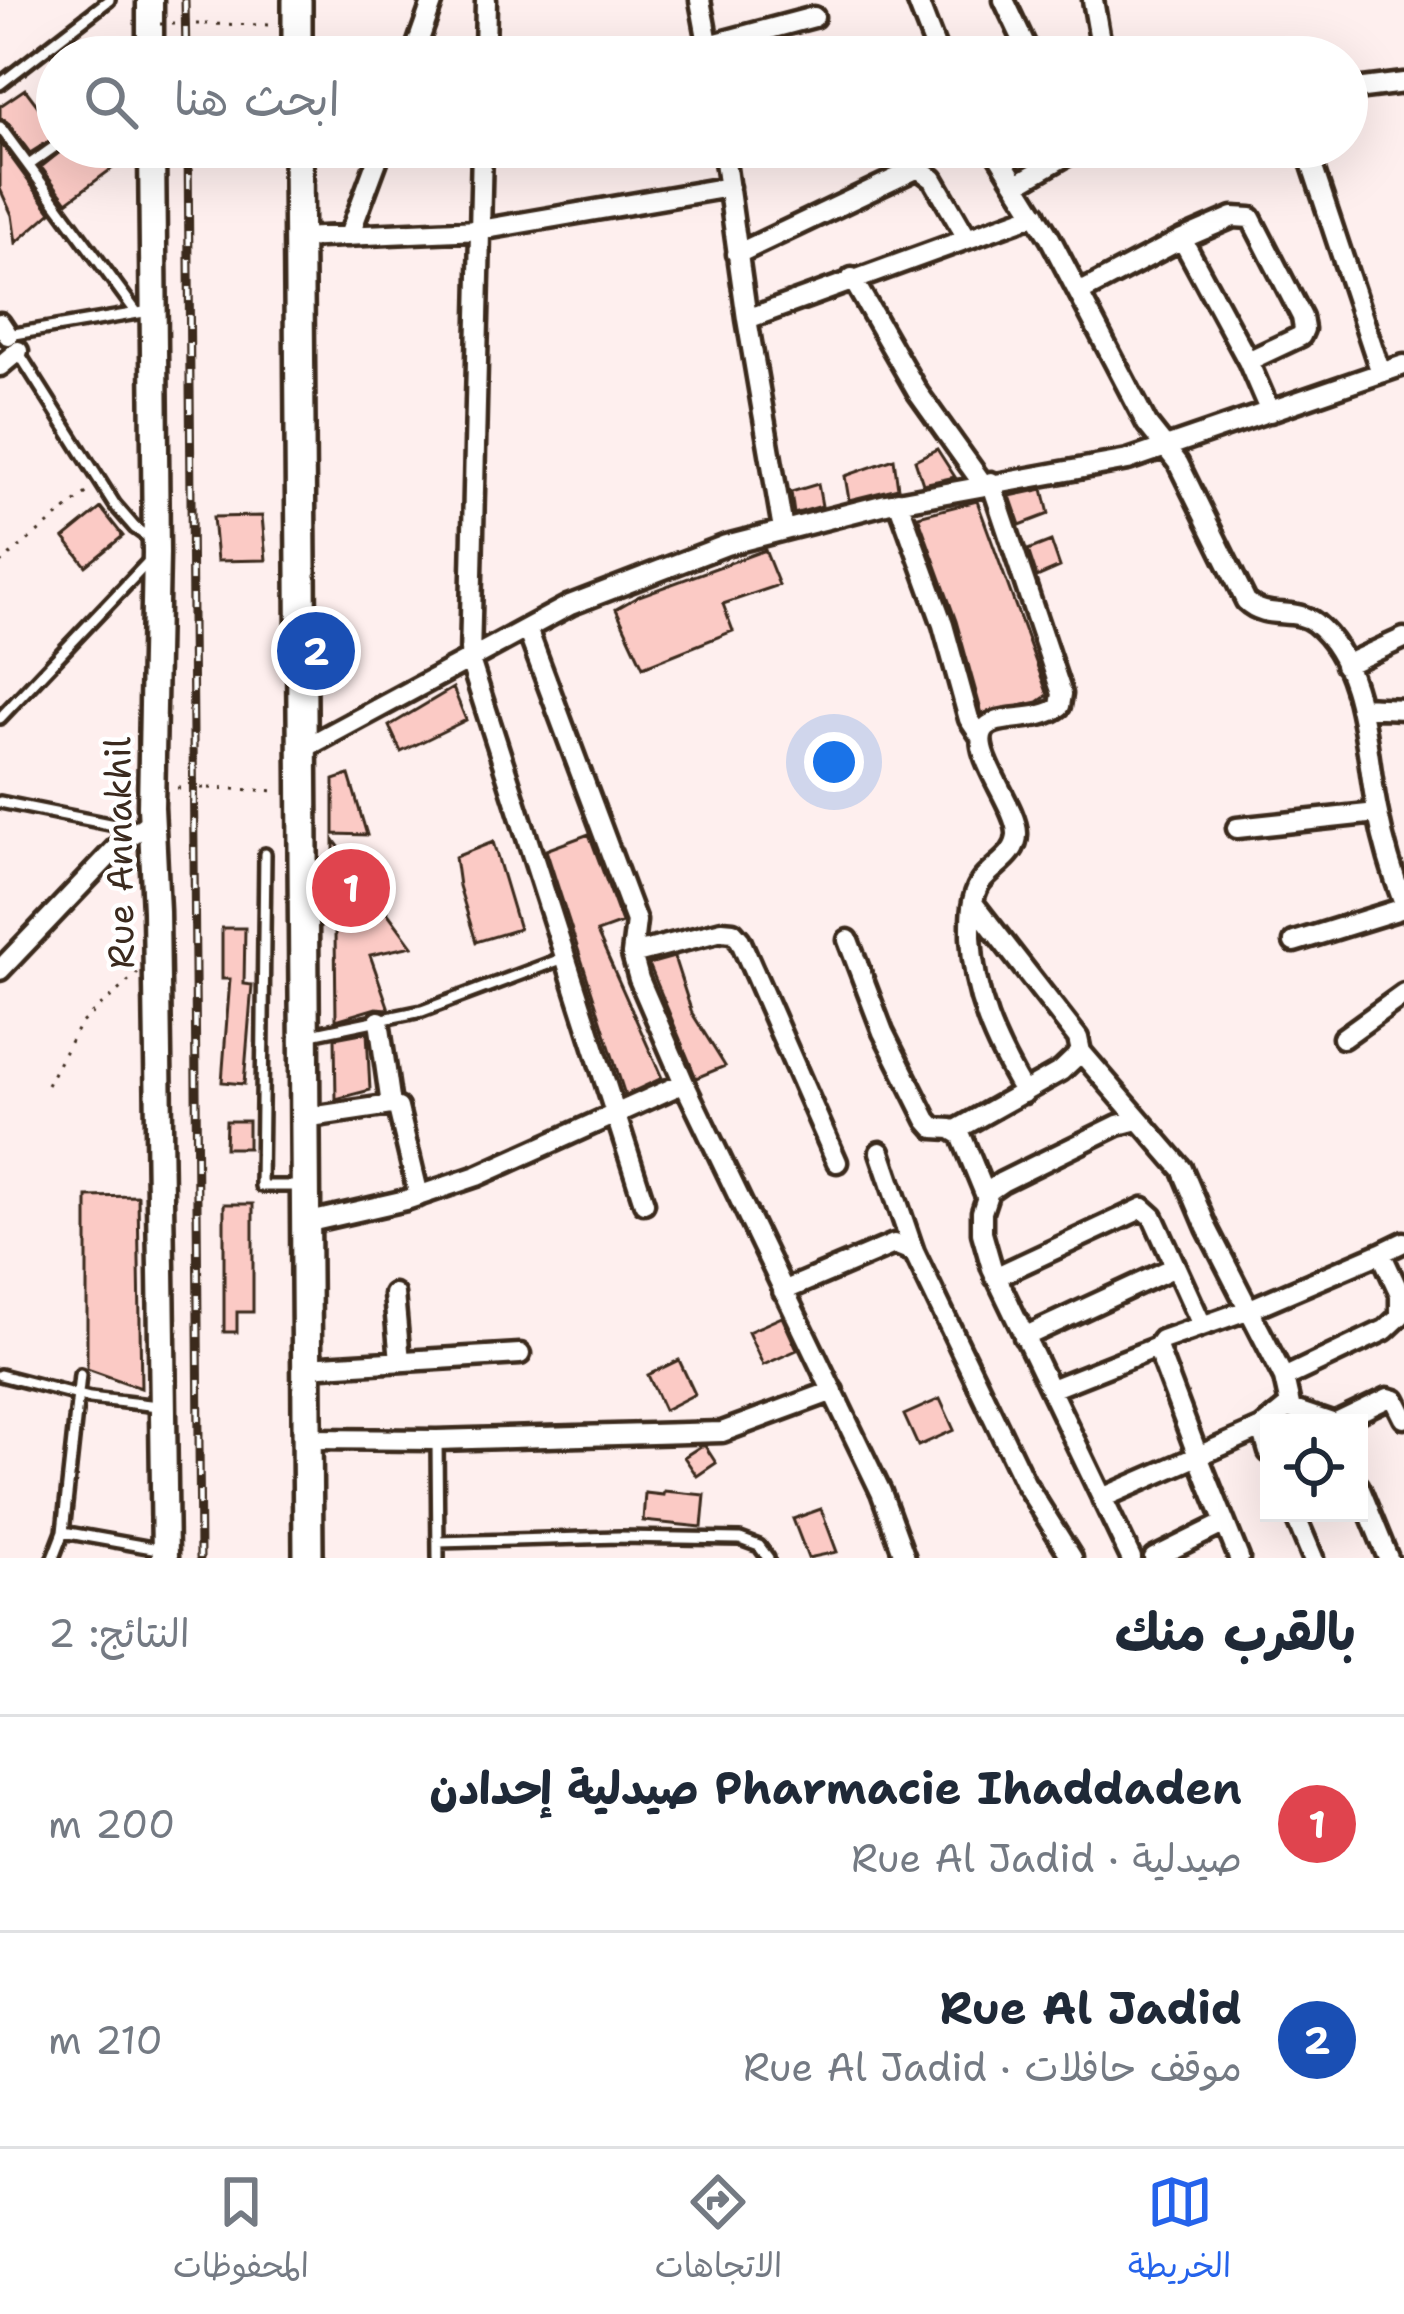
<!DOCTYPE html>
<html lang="ar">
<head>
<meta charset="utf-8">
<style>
  body { margin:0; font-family:"Shantell Sans","Playpen Sans Arabic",sans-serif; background:#f2f2f3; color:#1f2937; direction:rtl }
  .controls { position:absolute; right:36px; bottom:36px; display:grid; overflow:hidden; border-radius:0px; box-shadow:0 12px 48px #0002 }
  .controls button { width:108px; height:108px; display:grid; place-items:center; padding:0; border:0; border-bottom:3px solid #e0e1e3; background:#fff; color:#1f2937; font:60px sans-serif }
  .you { position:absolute; left:834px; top:762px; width:42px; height:42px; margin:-30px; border:9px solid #fff; border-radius:50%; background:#1a73e8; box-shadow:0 0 0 18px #1a73e833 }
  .badge { display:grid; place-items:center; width:78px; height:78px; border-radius:50%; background:#2563eb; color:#fff; font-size:39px; font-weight:700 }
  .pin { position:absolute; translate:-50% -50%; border:6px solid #fff; box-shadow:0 3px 12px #0006 }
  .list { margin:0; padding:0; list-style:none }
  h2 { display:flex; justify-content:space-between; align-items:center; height:156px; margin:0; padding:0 48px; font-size:51px }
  h2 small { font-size:39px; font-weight:400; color:#747a83 }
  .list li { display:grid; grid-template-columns:78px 1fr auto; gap:36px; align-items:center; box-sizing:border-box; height:216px; padding:0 48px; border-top:3px solid #e0e1e3 }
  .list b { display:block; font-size:45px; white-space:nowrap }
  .list p { margin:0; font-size:39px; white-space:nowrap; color:#747a83 }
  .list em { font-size:39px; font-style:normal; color:#747a83 }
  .icon { flex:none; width:66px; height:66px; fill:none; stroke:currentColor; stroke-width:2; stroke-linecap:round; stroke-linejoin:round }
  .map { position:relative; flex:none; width:1404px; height:1558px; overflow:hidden; direction:ltr }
  .search { position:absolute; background:#fff; box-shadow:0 12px 48px #0002; left:36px; right:36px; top:36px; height:132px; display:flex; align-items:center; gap:30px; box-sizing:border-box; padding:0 42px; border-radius:66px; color:#747a83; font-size:45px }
  .sheet { height:588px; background:#fff }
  nav { display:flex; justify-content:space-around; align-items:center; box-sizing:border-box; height:168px; border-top:3px solid #e0e1e3; background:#fff; font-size:33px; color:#747a83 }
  nav a { display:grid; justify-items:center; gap:6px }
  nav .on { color:#2563eb }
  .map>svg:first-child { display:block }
  .building { fill:#fbcac5; stroke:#3b2a1e; stroke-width:3 }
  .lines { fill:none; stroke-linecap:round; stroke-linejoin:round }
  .service-casing { stroke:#3b2a1e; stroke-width:18 }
  .minor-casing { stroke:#3b2a1e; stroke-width:27 }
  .tertiary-casing { stroke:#3b2a1e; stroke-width:33 }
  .secondary-casing { stroke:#3b2a1e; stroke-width:36 }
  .path { stroke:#3b2a1e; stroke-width:3; stroke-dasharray:3 9; stroke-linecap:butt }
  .service { stroke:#fff; stroke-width:9 }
  .minor { stroke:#fff; stroke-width:18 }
  .tertiary { stroke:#fff; stroke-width:24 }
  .secondary { stroke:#fff; stroke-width:27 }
  .rail-casing { stroke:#3b2a1e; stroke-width:9 }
  .rail { stroke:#fff; stroke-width:4.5; stroke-dasharray:14; stroke-linecap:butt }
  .path-bridge { stroke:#3b2a1e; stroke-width:3; stroke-dasharray:3 9; stroke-linecap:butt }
  .labels { text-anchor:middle; stroke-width:9; stroke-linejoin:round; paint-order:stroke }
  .street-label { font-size:36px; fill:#3b2a1e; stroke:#fff }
</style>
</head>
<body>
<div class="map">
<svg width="1404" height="1558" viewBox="0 0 1404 1558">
  <rect width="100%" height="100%" fill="#feefee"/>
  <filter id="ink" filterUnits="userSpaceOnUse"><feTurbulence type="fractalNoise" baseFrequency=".00833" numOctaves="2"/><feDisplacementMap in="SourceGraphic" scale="24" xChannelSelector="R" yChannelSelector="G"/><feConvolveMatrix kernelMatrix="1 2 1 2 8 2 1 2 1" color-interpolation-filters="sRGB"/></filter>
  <g filter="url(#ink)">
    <!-- building -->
    <path class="building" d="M25 89 40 109 57 98V136L30 153 7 122 0 118V106Z
      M0 142 51 212 16 243 12 215 0 189Z
      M66 147H125V159L67 202 41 167Z
      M937 449 955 477 923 484 915 460Z
      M894 459 898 488 849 500 845 476Z
      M818 484 822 506 794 514 791 492Z
      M1043 489 1049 514 1020 525 1010 496Z
      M977 501 1048 695 1038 702 982 714 956 621 918 516Z
      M101 508 123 536 86 566 64 538Z
      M262 516 266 560 217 561 213 517Z
      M1051 541 1060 567 1037 577 1028 550Z
      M765 550 779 585 723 604 733 631 643 667 616 609 639 596Z
      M453 688 466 720 401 752 389 726Z
      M349 775 367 835 334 834V780Z
      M589 834 622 923 597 932 662 1078 625 1095 546 850Z
      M334 840 412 946 370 955 389 1009 376 1008 336 1020Z
      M493 842 519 929 476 942 459 886 455 857Z
      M222 928H245L244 984 252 985 244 1084 222 1082 230 979H222Z
      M674 957 692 1013 725 1066 696 1078 649 964Z
      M367 1032 370 1090 336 1099 335 1038Z
      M226 1121H248V1148H225Z
      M138 1196 141 1388 87 1369V1197Z
      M224 1204H253V1312H237V1332H224Z
      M782 1317 797 1350 763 1365 748 1332Z
      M679 1360 695 1394 664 1410 648 1375Z
      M940 1399 954 1430 918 1446 904 1415Z
      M701 1446H705L716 1463 697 1476 684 1457Z
      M664 1491 705 1495 702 1527 643 1521 645 1493 663 1495Z
      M821 1509 837 1552 808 1558 793 1519Z"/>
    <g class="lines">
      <!-- service casing -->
      <g class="service-casing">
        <path id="service" d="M0 84 109 0
          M0 127 137 313
          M29 165 57 145
          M8 335 150 311
          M17 350 115 505 135 528 152 540
          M0 718 149 561
          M0 802 134 829
          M265 854 261 1186H301
          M311 1034 422 1011 564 958
          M0 1375 90 1398 158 1406
          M437 1440 438 1558
          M63 1532 164 1550
          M438 1542 619 1537 740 1539 759 1546 768 1558
          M53 1558 63 1532 80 1375"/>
      </g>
      <!-- minor casing -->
      <g class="minor-casing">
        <path id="minor" d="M700 0 710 54
          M917 0 939 57
          M1004 0 1031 57
          M1093 0 1103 57
          M413 57 433 0
          M485 57 486 0
          M664 57 814 17
          M1347 90 1404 83
          M482 147 470 660 644 1203
          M723 147 747 319 783 529
          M993 147 1050 238 1147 424 1178 463 1246 601C1267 621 1294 606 1315 623 1367 665 1365 755 1378 814 1384 845 1393 875 1404 904
          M1306 147 1381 373
          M1017 184 1081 147
          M349 236 382 147
          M298 238 480 230 729 187
          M1182 239 1233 217 1251 218 1302 317 1304 329 1301 336 1248 361
          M737 254 918 168 933 179 967 238
          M852 278 918 393 983 484
          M1079 293 1182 239 1248 361 1270 412
          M747 319 1036 214
          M0 323 8 335
          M0 366 18 351
          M991 482 1062 694 1060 706C1039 724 995 712 984 730 970 752 1016 805 1017 833 1018 856 991 866 980 883 970 899 971 920 971 937 974 997 994 1042 1024 1093
          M898 501 943 625 969 719 981 737
          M527 629 636 921 632 954 639 979 684 1083 881 1492 905 1558
          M1345 665 1404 638
          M1360 707 1404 709
          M299 751 570 605 726 545 886 504 1128 460 1404 365
          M1237 828 1377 813
          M848 940 883 1032 927 1120 934 1128 951 1129 961 1135 986 1196
          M1294 942 1404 908
          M632 954 722 931 733 932 740 940 837 1162
          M0 970 121 843 151 821
          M379 1021 391 1105
          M1343 1038 1404 994
          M1081 1052 1182 1169 1207 1228 1284 1378 1290 1405 1262 1428 1269 1452
          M304 1118 391 1105 398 1108 419 1196
          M956 1130 1061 1071 1081 1052 1078 1038 973 903
          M880 1152 914 1252
          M305 1223 406 1200 477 1176 684 1083
          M995 1277 1143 1208 1153 1217 1202 1325
          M783 1291 894 1244 914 1252 1025 1483 1072 1558
          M394 1294 400 1361
          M1024 1337 1175 1267
          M306 1367 520 1354
          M1284 1378 1385 1330 1400 1316V1294L1381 1253 1404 1242
          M1051 1389 1157 1347 1162 1340 1250 1309 1381 1253
          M1288 1408 1332 1423
          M1336 1423 1388 1398 1395 1400 1404 1418
          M307 1439 437 1440 722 1432 833 1391
          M1359 1487 1388 1558
          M1102 1498 1198 1456 1157 1347
          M1294 1513 1313 1558
          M1131 1558 992 1268 982 1233V1212L989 1191 1002 1182 1118 1125 1137 1120
          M1154 1558 1225 1523
          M1239 1558 1198 1456 1262 1428"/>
      </g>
      <!-- tertiary casing -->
      <g class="tertiary-casing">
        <path id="tertiary" d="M150 0V57
          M152 147 156 553 151 807 156 911 165 1558"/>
      </g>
      <!-- secondary casing -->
      <g class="secondary-casing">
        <path id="secondary" d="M297 57V0
          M298 147 308 1558"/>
      </g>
      <!-- path -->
      <path class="path" d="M205 24 275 25
        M0 563 90 490
        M209 788 280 791
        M47 1085 80 1024 138 973"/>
      <!-- service -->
      <use href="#service" class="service"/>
      <!-- minor -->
      <use href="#minor" class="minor"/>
      <!-- tertiary -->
      <use href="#tertiary" class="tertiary"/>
      <!-- secondary -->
      <use href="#secondary" class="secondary"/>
      <!-- rail casing -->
      <g class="rail-casing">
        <path id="rail" d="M185 0 186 57
          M188 147 200 1558"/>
      </g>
      <!-- rail -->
      <use href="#rail" class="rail"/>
      <!-- path-bridge -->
      <path class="path-bridge" d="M160 24H205
        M165 788H209"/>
    </g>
  </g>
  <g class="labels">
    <!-- street labels -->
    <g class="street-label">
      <text transform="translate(119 853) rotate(-91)" y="13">Rue Annakhil</text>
    </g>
  </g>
</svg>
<div class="controls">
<button><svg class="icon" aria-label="locate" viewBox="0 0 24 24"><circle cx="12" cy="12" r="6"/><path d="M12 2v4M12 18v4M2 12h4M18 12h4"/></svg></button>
</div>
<div class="you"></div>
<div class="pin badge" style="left:351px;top:888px;background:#e0444e">1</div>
<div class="pin badge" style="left:316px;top:651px;background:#1a4fb4">2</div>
<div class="search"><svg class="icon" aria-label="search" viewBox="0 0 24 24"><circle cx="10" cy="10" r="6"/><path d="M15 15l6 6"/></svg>ابحث هنا</div>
</div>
<section class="sheet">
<h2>بالقرب منك<small>النتائج: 2</small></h2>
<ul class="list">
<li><span class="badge" style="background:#e0444e">1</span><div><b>Pharmacie Ihaddaden صيدلية إحدادن</b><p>صيدلية · Rue Al Jadid</p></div><em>200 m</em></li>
<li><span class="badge" style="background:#1a4fb4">2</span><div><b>Rue Al Jadid</b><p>موقف حافلات · Rue Al Jadid</p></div><em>210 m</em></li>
</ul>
</section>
<nav>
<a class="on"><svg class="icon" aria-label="map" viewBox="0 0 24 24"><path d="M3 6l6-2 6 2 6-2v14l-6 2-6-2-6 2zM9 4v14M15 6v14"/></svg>الخريطة</a>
<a><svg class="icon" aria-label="directions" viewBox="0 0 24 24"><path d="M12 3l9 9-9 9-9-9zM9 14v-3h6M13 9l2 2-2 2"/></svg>الاتجاهات</a>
<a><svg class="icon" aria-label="saved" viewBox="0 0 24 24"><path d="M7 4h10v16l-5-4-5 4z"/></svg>المحفوظات</a>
</nav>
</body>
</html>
